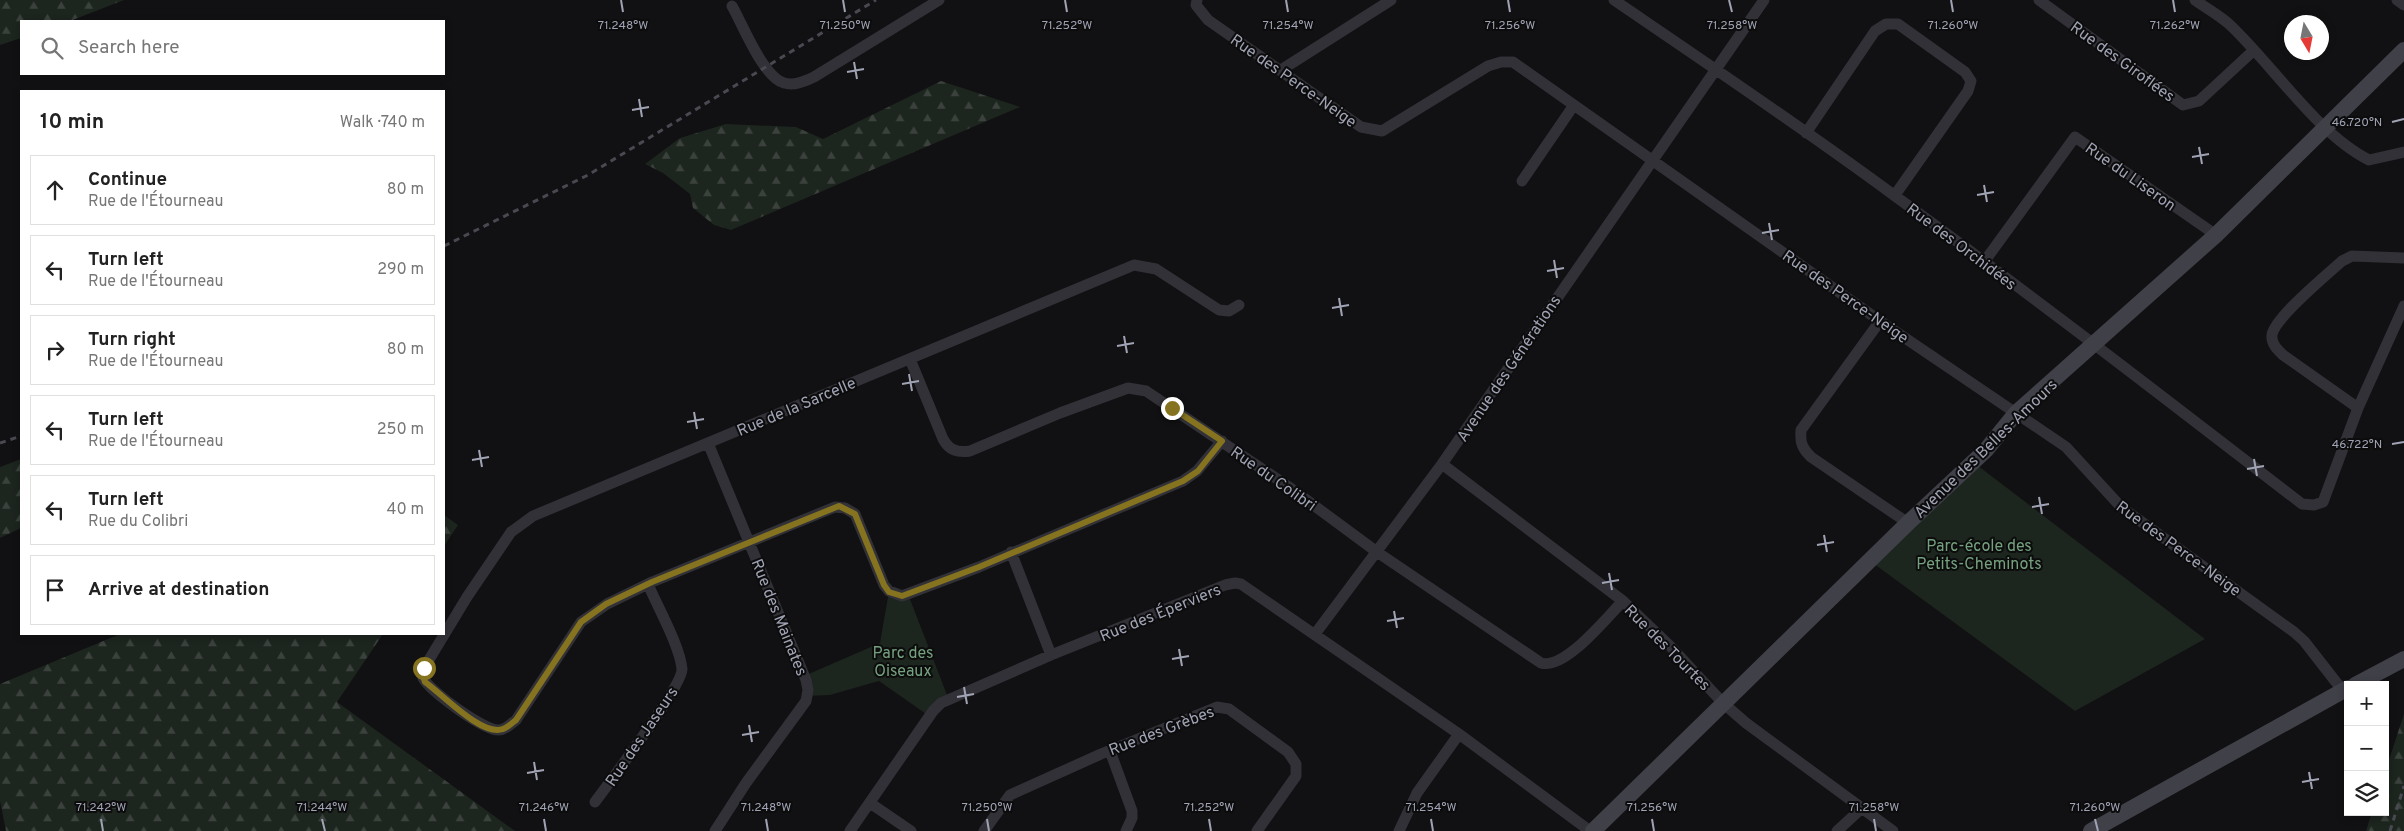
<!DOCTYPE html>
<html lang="en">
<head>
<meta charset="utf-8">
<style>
  body { margin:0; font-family:Overpass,sans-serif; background:#f2f2f2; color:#222 }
  .controls { position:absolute; right:15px; bottom:15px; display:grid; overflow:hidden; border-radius:0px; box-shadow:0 2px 8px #0003 }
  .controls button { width:45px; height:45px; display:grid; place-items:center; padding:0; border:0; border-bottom:1px solid #e0e0e0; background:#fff; color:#222; font:25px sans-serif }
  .compass { position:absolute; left:2284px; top:15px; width:45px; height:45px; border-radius:50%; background:#fff; box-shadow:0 2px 8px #0003; rotate:170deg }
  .stop { position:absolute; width:15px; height:15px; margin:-11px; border:4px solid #85731f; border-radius:50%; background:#fff }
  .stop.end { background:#85731f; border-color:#fff; box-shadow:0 1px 5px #0008 }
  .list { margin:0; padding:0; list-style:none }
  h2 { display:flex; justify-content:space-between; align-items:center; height:65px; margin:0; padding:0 20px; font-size:21px }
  h2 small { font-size:16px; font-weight:400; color:#767676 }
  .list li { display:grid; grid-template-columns:32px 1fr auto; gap:15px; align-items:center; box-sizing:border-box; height:70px; margin:0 10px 10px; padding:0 10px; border:1px solid #e0e0e0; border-radius:0px }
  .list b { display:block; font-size:19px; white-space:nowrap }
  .list p { margin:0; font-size:16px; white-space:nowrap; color:#767676 }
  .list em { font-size:16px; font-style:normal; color:#767676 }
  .icon { flex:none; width:28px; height:28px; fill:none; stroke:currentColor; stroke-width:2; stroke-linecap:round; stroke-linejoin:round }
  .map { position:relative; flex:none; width:2404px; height:831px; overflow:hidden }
  .search { position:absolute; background:#fff; box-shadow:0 2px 8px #0003; left:20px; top:20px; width:425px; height:55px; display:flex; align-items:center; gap:12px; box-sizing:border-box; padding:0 18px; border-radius:0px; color:#767676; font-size:19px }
  .panel { position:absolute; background:#fff; box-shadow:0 2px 8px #0003; left:20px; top:90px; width:425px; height:545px; border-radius:0px }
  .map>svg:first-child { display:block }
  .green { fill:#1d251f }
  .forest { fill:url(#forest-firs) }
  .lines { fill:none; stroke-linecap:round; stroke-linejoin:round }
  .street { stroke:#313137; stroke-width:11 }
  .secondary { stroke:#3f4048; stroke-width:16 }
  .rail { stroke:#484951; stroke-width:3; stroke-dasharray:6 5; stroke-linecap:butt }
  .route { stroke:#85731f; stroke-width:6 }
  .ticks { fill:none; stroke:#a0a3b4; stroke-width:2 }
  .labels { text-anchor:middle; stroke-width:4; stroke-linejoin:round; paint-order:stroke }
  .street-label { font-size:16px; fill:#a0a3b4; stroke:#0c0c0d }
  .park-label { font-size:16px; fill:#75a17f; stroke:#0c0c0d }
  .ticks-label { font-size:12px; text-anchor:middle; fill:#a0a3b4; stroke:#0c0c0d; stroke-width:4; stroke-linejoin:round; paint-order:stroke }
</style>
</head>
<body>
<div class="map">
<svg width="2404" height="831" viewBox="0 0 2404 831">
  <defs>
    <pattern id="forest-firs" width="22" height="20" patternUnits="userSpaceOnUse" patternTransform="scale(1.25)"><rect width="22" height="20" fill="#1d251f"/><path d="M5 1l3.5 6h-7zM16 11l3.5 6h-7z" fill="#3b423d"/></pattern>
  </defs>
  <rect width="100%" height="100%" fill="#111012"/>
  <!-- green -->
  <path class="green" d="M1973 462 2205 639 2075 711 1870 561Z
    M889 591 908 594 949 700 929 716 879 681 830 695 808 696 804 676 880 643Z"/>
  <!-- forest -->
  <path class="forest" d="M0 0H124L70 21H21V38L0 45Z
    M941 81 1020 107 731 230 714 225 693 208 690 194 663 173 645 164 680 138 726 124 796 127 823 139Z
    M21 459V528L0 538V467Z
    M444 515 458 525 444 546Z
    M120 634H383L337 702 515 831H6L0 801V684Z
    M2404 714V831H2366L2372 812H2385V772Z"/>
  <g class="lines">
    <!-- street -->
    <path class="street" d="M1197 0 1196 5 1208 20 1361 127 1382 131 1488 66 1501 62H1513L1880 321 2066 447 2121 507 2294 632 2304 641 2343 691
      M1614 0C1708 64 1803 128 1895 196 2033 296 2167 400 2302 504L2314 505 2323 502 2358 408 2404 306
      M2039 0 2183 105 2199 101 2253 51
      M2195 0C2206 8 2219 15 2229 24 2272 64 2317 134 2369 160L2404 152
      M2397 0 2404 5
      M732 6C743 25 763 77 784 83 795 86 805 81 814 77L939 0
      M1281 70 1391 0
      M1806 133 1875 31 1886 24H1898L1965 72 1971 81 1968 91 1895 195
      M1522 181 1574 105
      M1984 262 2075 137 2216 235
      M1880 321 1801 430C1800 443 1802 448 1811 457L1908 523
      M910 359 943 439C949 450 957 453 970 451L1060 413 1128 388 1146 391 1289 487 1377 552 1541 663C1565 670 1606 618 1623 601
      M2358 408 2283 355C2278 350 2271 344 2272 335 2274 318 2328 274 2342 261L2352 256 2404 258
      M1222 441 1197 471 1183 481 979 567 902 596 889 591 884 585 855 514 845 508 835 507 652 582 607 604 581 622 516 720C511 724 505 730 499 730 484 731 430 691 423 678L424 668 467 597 511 532 533 516 1134 265 1156 269 1219 310 1229 311 1239 305
      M708 443 806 680 808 690 806 701 746 783 715 831
      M1442 464 1623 601 1671 647 1723 703 1746 723 1893 831
      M1011 552 1051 655
      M1315 634 1442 464 1764 0
      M1110 751 1132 811V818L1126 831
      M595 802C609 783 683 685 682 669 680 646 657 606 648 584
      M870 803 911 831
      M850 831 933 711 941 703 1051 655 1225 585 1235 583 1241 584 1459 734 1590 831
      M984 831 1010 795 1101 754 1217 707 1229 709 1288 752 1296 764V776L1257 831
      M1399 831 1417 793 1459 734
      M1837 831 1862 808"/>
    <!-- secondary -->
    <path class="secondary" d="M2355 685 2404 659
      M1593 831 1908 523 1986 450 2016 413 2216 235 2404 50
      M2091 831 2348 688"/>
    <!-- rail -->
    <path class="rail" d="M444 246 588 175 876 0
      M0 443 21 436
      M2390 831 2404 786"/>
  </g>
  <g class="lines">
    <!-- route -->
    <path class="route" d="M424 668 422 673 425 682C442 694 482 737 503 729 507 728 512 723 516 720L581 622 606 604 652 582 839 506 855 514 884 585 889 592 902 596 979 567 1183 481 1198 471 1222 441 1172 408"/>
  </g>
  <!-- ticks -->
  <path class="ticks" d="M621 0 623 12M843 0 845 12M1065 0 1067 12M1286 0 1288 12M1508 0 1510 12M1729 0 1732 12M1951 0 1953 12M2173 0 2175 12M854 62 857 79M847 72 864 69M639 99 642 117M632 110 649 107M2392 122 2404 119M2199 147 2202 164M2192 157 2209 154M1984 185 1987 202M1977 195 1994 192M1769 223 1772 240M1762 233 1779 230M1554 260 1557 278M1547 271 1564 268M1339 298 1342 316M1332 308 1349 305M1124 336 1127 353M1117 346 1134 343M909 374 912 391M902 384 919 381M694 412 697 429M687 422 704 419M2392 444 2404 442M479 450 482 467M2254 459 2257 476M472 460 489 457M2247 469 2264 466M2039 497 2042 514M2032 507 2049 504M1824 535 1827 552M1817 545 1834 542M1609 573 1612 590M1602 583 1619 580M1394 611 1397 628M1387 621 1404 618M1179 649 1182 666M1172 659 1189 656M964 687 967 704M957 697 974 694M749 725 752 742M742 735 759 732M534 762 537 780M2309 772 2312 789M527 773 544 770M2302 782 2319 779M101 819 103 831M322 819 325 831M544 819 546 831M766 819 768 831M987 819 989 831M1209 819 1211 831M1431 819 1433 831M1652 819 1654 831M1874 819 1876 831M2095 819 2098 831"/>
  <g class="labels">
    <!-- street labels -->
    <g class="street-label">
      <text transform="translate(2123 61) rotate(36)" y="6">Rue des Giroflées</text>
      <text transform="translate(1294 80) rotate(35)" y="6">Rue des Perce-Neige</text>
      <text transform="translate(2131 176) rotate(35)" y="6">Rue du Liseron</text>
      <text transform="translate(1962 246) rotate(37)" y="6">Rue des Orchidées</text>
      <text transform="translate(1846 296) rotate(35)" y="6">Rue des Perce-Neige</text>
      <text transform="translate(1508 368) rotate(-56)" y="6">Avenue des Générations</text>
      <text transform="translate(796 406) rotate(-23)" y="6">Rue de la Sarcelle</text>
      <text transform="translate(1985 448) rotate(-44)" y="6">Avenue des Belles-Amours</text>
      <text transform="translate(1274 478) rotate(35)" y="6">Rue du Colibri</text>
      <text transform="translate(2179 548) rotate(36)" y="6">Rue des Perce-Neige</text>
      <text transform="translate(1160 612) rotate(-22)" y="6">Rue des Éperviers</text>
      <text transform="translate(780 617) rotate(68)" y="6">Rue des Mainates</text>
      <text transform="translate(1668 647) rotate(45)" y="6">Rue des Tourtes</text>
      <text transform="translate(1161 730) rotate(-21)" y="6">Rue des Grèbes</text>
      <text transform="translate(641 736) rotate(-56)" y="6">Rue des Jaseurs</text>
    </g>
    <!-- park labels -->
    <g class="park-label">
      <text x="1979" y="551">Parc-école des<tspan x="1979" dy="18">Petits-Cheminots</tspan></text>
      <text x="903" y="658">Parc des<tspan x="903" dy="18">Oiseaux</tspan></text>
    </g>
  </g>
  <g class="ticks-label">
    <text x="623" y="29">71.248°W</text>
    <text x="1067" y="29">71.252°W</text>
    <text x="1510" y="29">71.256°W</text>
    <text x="1732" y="29">71.258°W</text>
    <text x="1953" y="29">71.260°W</text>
    <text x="2175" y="29">71.262°W</text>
    <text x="845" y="29">71.250°W</text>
    <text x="1288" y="29">71.254°W</text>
    <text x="2357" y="126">46.720°N</text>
    <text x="2357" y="448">46.722°N</text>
    <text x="101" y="811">71.242°W</text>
    <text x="322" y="811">71.244°W</text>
    <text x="544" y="811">71.246°W</text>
    <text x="766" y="811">71.248°W</text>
    <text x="987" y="811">71.250°W</text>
    <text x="1209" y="811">71.252°W</text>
    <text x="1431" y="811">71.254°W</text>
    <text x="1652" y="811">71.256°W</text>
    <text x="1874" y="811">71.258°W</text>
    <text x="2095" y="811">71.260°W</text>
  </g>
</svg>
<div class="controls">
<button>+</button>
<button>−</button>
<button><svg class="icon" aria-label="layers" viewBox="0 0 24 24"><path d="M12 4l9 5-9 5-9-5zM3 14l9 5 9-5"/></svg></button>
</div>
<svg class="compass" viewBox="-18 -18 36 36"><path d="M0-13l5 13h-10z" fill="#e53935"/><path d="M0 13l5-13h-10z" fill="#767676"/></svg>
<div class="stop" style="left:424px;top:668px"></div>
<div class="stop end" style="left:1172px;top:408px"></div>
<div class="search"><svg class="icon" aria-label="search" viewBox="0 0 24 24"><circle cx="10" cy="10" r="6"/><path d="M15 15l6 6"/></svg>Search here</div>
<section class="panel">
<h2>10 min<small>Walk · 740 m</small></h2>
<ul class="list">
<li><svg class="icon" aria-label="ahead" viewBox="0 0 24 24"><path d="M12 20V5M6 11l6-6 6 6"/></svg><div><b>Continue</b><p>Rue de l'Étourneau</p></div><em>80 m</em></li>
<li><svg class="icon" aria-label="left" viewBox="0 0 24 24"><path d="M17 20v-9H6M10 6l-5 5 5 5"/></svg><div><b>Turn left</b><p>Rue de l'Étourneau</p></div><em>290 m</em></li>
<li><svg class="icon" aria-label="right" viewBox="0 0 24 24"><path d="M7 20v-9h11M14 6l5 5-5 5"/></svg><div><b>Turn right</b><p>Rue de l'Étourneau</p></div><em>80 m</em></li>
<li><svg class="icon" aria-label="left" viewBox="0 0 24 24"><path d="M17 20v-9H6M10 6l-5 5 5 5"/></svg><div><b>Turn left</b><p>Rue de l'Étourneau</p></div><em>250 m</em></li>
<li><svg class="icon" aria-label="left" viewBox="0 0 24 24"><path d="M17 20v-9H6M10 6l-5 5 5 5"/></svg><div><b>Turn left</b><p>Rue du Colibri</p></div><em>40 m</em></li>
<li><svg class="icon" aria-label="arrive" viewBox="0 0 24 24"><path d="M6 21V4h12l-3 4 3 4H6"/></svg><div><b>Arrive at destination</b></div></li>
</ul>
</section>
</div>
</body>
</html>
